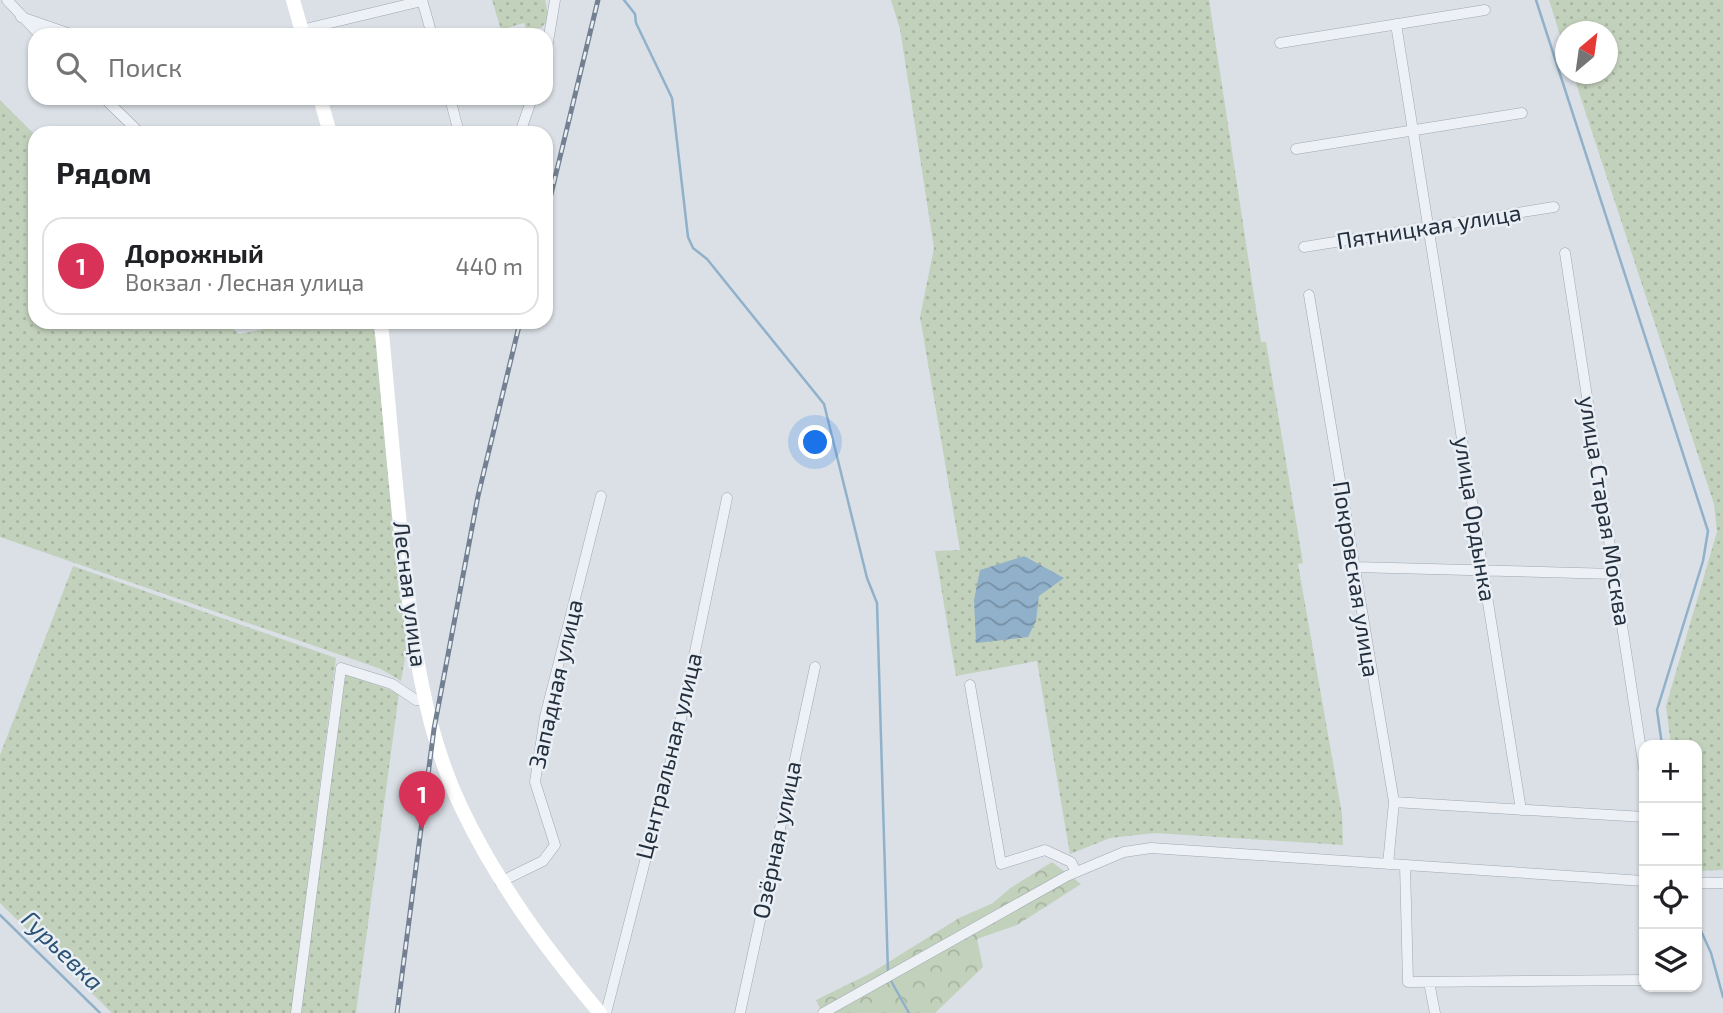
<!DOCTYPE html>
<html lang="ru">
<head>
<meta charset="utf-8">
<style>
  body { margin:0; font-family:"Exo 2",sans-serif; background:#f6f6f6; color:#202124 }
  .controls { position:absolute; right:21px; bottom:21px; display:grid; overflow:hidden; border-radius:14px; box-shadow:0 2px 5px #0004 }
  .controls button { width:63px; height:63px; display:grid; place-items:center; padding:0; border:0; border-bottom:2px solid #e0e0e0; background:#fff; color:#202124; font:35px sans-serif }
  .compass { position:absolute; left:1555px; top:21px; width:63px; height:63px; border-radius:50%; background:#fff; box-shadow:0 2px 5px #0004; rotate:29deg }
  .you { position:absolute; left:816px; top:443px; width:24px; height:24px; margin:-18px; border:5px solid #fff; border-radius:50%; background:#1a73e8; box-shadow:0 0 0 10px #1a73e833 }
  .badge { display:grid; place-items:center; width:46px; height:46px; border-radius:50%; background:#d83258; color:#fff; font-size:23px; font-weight:700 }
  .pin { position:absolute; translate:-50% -58px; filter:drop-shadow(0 2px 4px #0008) }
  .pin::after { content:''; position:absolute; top:37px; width:24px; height:21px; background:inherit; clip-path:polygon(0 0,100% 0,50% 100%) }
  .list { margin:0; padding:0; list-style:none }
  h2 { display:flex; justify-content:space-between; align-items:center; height:91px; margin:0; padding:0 28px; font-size:30px }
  h2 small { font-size:23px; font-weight:400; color:#757577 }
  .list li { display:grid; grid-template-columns:46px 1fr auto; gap:21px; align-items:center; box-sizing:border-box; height:98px; margin:0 14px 14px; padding:0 14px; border:2px solid #e0e0e0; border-radius:21px }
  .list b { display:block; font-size:26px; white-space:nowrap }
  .list p { margin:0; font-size:23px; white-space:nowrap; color:#757577 }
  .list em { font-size:23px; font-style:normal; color:#757577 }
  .icon { flex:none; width:38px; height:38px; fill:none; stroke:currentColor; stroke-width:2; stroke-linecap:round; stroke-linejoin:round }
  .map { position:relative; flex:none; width:1723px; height:1013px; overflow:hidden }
  .search { position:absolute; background:#fff; box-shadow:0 2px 5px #0004; left:28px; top:28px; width:525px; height:77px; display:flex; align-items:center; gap:18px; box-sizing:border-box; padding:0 24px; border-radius:21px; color:#757577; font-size:26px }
  .panel { position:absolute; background:#fff; box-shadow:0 2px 5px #0004; left:28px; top:126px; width:525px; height:203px; border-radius:21px }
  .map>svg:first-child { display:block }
  .grass { fill:url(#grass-dots) }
  .forest { fill:url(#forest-crowns) }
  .water { fill:url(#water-waves) }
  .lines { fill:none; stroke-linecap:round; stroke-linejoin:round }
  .stream { stroke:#91b1ca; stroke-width:2.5 }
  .street-casing { stroke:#a0a7b0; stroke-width:11 }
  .street { stroke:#edf0f5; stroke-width:10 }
  .secondary { stroke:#fff; stroke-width:14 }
  .rail-casing { stroke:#738091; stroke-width:5 }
  .rail { stroke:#e9eff4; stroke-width:2.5; stroke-dasharray:8; stroke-linecap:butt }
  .labels { text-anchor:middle; stroke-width:5; stroke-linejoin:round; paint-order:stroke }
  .street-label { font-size:23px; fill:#242f3d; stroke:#e9eff4 }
  .water-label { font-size:24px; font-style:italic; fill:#2b5174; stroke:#e9eff4 }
</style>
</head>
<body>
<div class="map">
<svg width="1723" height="1013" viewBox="0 0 1723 1013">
  <defs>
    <pattern id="grass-dots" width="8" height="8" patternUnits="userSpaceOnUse" patternTransform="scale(1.75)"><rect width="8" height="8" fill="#c2d1bb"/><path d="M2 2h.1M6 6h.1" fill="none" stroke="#a7b4a2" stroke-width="1.8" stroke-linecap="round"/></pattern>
    <pattern id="forest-crowns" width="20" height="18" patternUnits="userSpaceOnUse" patternTransform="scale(1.75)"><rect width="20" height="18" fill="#c2d1bb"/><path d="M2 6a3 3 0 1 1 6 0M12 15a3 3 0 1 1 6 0" fill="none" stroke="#a7b4a2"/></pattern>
    <pattern id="water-waves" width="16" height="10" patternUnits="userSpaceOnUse" patternTransform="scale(1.75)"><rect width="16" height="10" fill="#91b1ca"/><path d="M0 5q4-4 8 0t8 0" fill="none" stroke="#7690a5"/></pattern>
  </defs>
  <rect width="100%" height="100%" fill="#dae0e6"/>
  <!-- grass -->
  <path class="grass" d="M492 0H545L549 19 541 28 526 29 524 23 501 30Z
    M891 0H1209L1261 342H1266L1303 563 1298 564 1342 814 1343 845 1155 833 1110 838 1070 854 1037 661 956 676 935 551 960 550 920 317 934 248 900 29Z
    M1549 0H1723V870L1697 871V745H1671L1666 706 1717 532 1714 504 1573 74H1608V32H1566L1565 51Z
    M0 100 35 135V322H226L239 334 300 322H372L388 394 409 635 401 681 381 669 0 537Z
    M73 566 336 658 291 1013H112L0 903V755Z
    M345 674 399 693 356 1013H301Z"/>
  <!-- forest -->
  <path class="forest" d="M1052 862 1081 884 1017 925 977 939 983 967 935 1013H822L816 1000 871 973 959 918 993 903 1009 889Z"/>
  <!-- water -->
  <path class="water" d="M1024 556 1064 578 1039 596 1036 621 1028 637 976 643 974 600 980 570Z"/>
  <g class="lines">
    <!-- stream -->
    <path class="stream" d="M624 0 635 14 636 23 672 98 688 237 693 248 707 259 824 404 867 578 877 603 888 973
      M1536 0 1708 531 1703 561 1657 710 1662 745
      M0 915 100 1013
      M1697 922 1711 953 1723 997
      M890 979 909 1013"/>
    <!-- street casing -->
    <g class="street-casing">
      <path id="street" d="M7 0 40 35
        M422 0 432 35
        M21 17 73 35
        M1396 24 1521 810
        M292 35 301 30 422 1
        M1280 43 1485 10
        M546 54 555 0
        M104 98 140 133
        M450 98 459 133
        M520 133 532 98
        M1296 149 1522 113
        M1304 247 1554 207
        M1565 253 1644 769
        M1309 295 1394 802 1388 864
        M1354 567 1615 574
        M970 685 1001 864 1045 850 1071 862 1076 872
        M1394 802 1644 817
        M1405 865 1408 982 1644 980
        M500 882 543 861 555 845 535 782 545 717 601 496
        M1697 883H1723
        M1429 982 1435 1013
        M296 1013 341 668 392 684 416 700 426 701
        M606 1013 678 733 727 498
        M740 1013 815 667
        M823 1013 1067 876 1124 852 1151 848 1644 881"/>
    </g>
    <!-- street -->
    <use href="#street" class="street"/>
    <!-- secondary -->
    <path class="secondary" d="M293 0 303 35
      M320 98 330 133
      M381 322C388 396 394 470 402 544 412 633 422 725 461 807 497 883 546 949 600 1013"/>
    <!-- rail casing -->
    <g class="rail-casing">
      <path id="rail" d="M546 215 598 0
        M397 1013 434 729 478 496 520 322"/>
    </g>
    <!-- rail -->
    <use href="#rail" class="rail"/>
  </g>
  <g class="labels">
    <!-- street labels -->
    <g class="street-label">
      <text transform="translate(1429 227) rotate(-9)" y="8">Пятницкая улица</text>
      <text transform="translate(1605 511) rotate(81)" y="8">улица Старая Москва</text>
      <text transform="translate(1475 519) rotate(81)" y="8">улица Ордынка</text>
      <text transform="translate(1356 579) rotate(81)" y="8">Покровская улица</text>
      <text transform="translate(410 594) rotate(83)" y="8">Лесная улица</text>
      <text transform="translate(556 684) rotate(-77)" y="8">Западная улица</text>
      <text transform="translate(669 756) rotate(-76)" y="8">Центральная улица</text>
      <text transform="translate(777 840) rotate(-78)" y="8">Озёрная улица</text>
    </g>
    <!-- water labels -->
    <g class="water-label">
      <text transform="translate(62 951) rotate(44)" y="8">Гурьевка</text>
    </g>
  </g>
</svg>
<div class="controls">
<button>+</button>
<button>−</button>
<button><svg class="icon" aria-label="locate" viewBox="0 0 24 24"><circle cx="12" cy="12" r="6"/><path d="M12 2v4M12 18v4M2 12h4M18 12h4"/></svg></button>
<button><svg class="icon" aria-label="layers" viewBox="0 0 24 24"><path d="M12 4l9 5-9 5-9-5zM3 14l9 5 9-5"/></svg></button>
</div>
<svg class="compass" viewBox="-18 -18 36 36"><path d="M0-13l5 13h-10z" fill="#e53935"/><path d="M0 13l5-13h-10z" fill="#757577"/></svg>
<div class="you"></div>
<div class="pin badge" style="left:422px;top:829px">1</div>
<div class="search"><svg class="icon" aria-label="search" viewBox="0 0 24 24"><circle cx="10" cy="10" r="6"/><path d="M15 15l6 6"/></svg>Поиск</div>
<section class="panel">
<h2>Рядом<small></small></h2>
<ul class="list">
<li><span class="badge">1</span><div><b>Дорожный</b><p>Вокзал · Лесная улица</p></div><em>440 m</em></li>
</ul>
</section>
</div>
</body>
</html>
